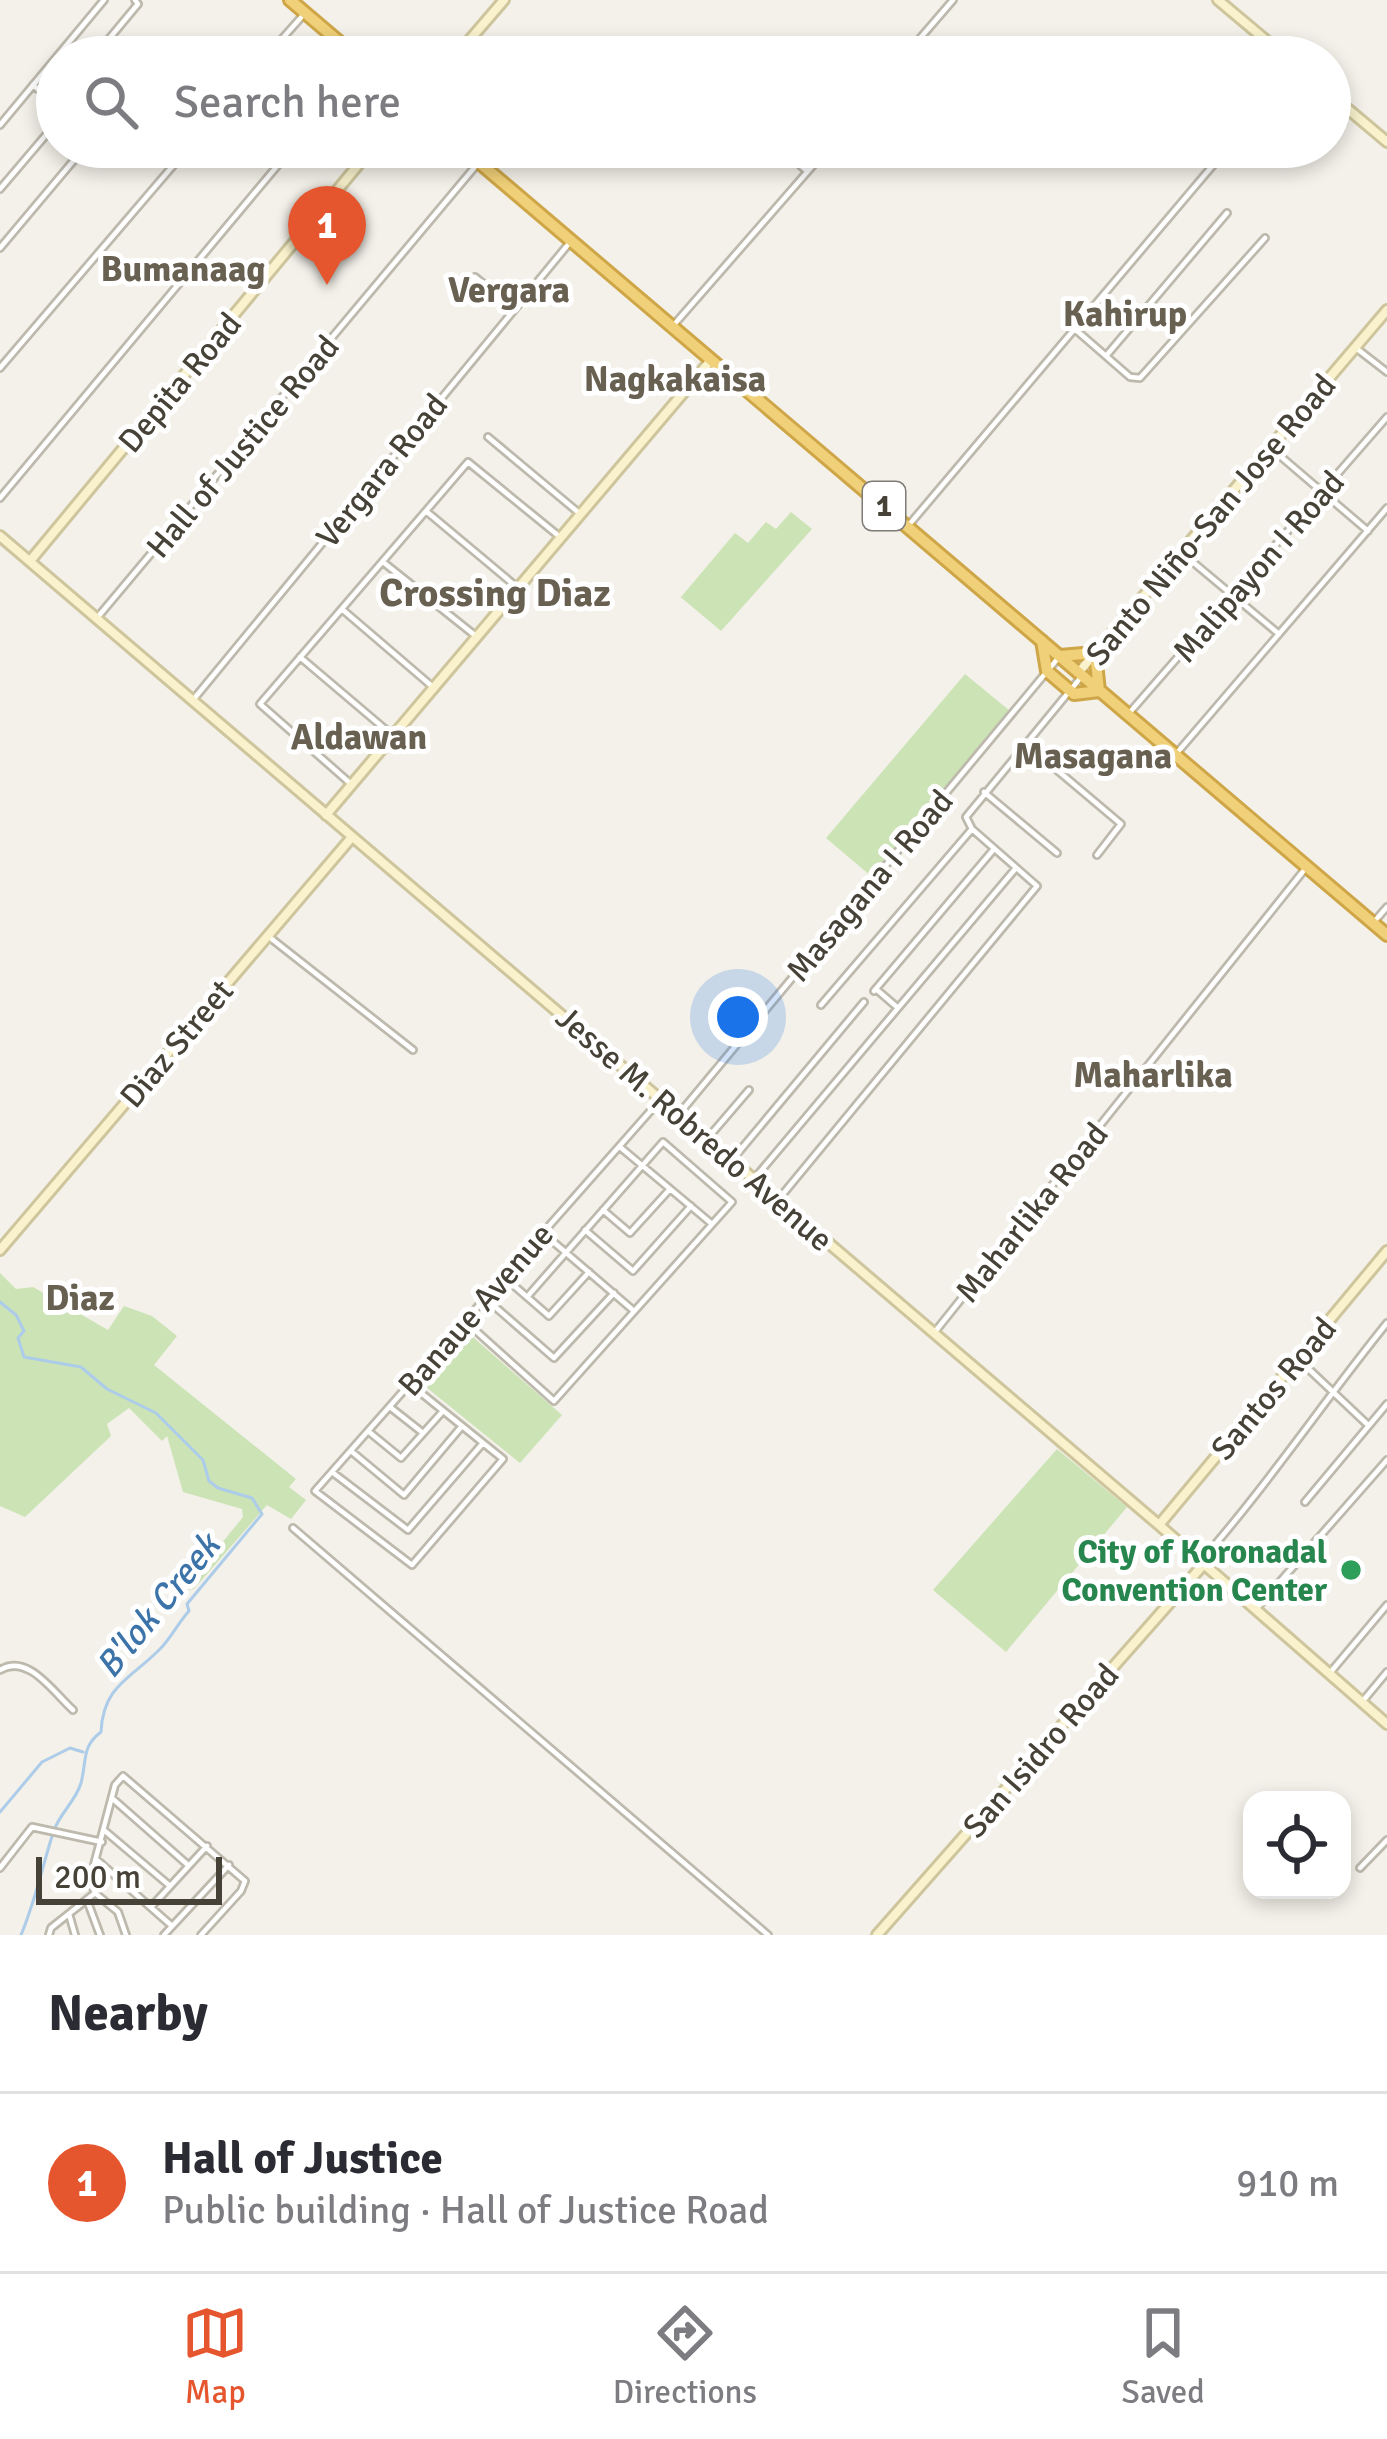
<!DOCTYPE html>
<html lang="en">
<head>
<meta charset="utf-8">
<style>
  body { margin:0; font-family:Signika,sans-serif; background:#f7f7f7; color:#2b2b33 }
  .controls { position:absolute; right:36px; bottom:36px; display:grid; overflow:hidden; border-radius:24px; box-shadow:0 6px 18px #0003 }
  .controls button { width:108px; height:108px; display:grid; place-items:center; padding:0; border:0; border-bottom:3px solid #e1e1e2; background:#fff; color:#2b2b33; font:60px sans-serif }
  .scale { position:absolute; left:36px; bottom:30px; width:186px; box-sizing:border-box; padding-left:12px; border:6px solid #464238; border-top:0; font-size:33px; line-height:42px; white-space:nowrap; color:#464238; -webkit-text-stroke:9px #fff; paint-order:stroke }
  .you { position:absolute; left:738px; top:1017px; width:42px; height:42px; margin:-30px; border:9px solid #fff; border-radius:50%; background:#1a73e8; box-shadow:0 0 0 18px #1a73e833 }
  .badge { display:grid; place-items:center; width:78px; height:78px; border-radius:50%; background:#e5562f; color:#fff; font-size:39px; font-weight:700 }
  .pin { position:absolute; translate:-50% -99px; filter:drop-shadow(0 3px 6px #0008) }
  .pin::after { content:''; position:absolute; top:63px; width:42px; height:36px; background:inherit; clip-path:polygon(0 0,100% 0,50% 100%) }
  .list { margin:0; padding:0; list-style:none }
  h2 { display:flex; justify-content:space-between; align-items:center; height:156px; margin:0; padding:0 48px; font-size:51px }
  h2 small { font-size:39px; font-weight:400; color:#7c7c81 }
  .list li { display:grid; grid-template-columns:78px 1fr auto; gap:36px; align-items:center; box-sizing:border-box; height:180px; padding:0 48px; border-top:3px solid #e1e1e2 }
  .list b { display:block; font-size:45px; white-space:nowrap }
  .list p { margin:0; font-size:39px; white-space:nowrap; color:#7c7c81 }
  .list em { font-size:39px; font-style:normal; color:#7c7c81 }
  .icon { flex:none; width:66px; height:66px; fill:none; stroke:currentColor; stroke-width:2; stroke-linecap:round; stroke-linejoin:round }
  .map { position:relative; flex:none; width:1387px; height:1935px; overflow:hidden }
  .search { position:absolute; background:#fff; box-shadow:0 6px 18px #0003; left:36px; right:36px; top:36px; height:132px; display:flex; align-items:center; gap:30px; box-sizing:border-box; padding:0 42px; border-radius:66px; color:#7c7c81; font-size:45px }
  .sheet { height:336px; background:#fff }
  nav { display:flex; justify-content:space-around; align-items:center; box-sizing:border-box; height:168px; border-top:3px solid #e1e1e2; background:#fff; font-size:33px; color:#7c7c81 }
  nav a { display:grid; justify-items:center; gap:6px }
  nav .on { color:#e5562f }
  .map>svg:first-child { display:block }
  .green { fill:#cce3b6 }
  .lines { fill:none; stroke-linecap:round; stroke-linejoin:round }
  .stream { stroke:#accce9; stroke-width:3 }
  .street-casing { stroke:#beb9ad; stroke-width:10 }
  .secondary-casing { stroke:#cec59d; stroke-width:14 }
  .highway-casing { stroke:#cea648; stroke-width:16 }
  .street { stroke:#fff; stroke-width:4.5 }
  .secondary { stroke:#f9f2cd; stroke-width:8 }
  .highway { stroke:#f0d078; stroke-width:10 }
  .leisure-dot { fill:#2e9e5b; stroke:#fff; stroke-width:4.5 }
  .labels { text-anchor:middle; stroke-width:10; stroke-linejoin:round; paint-order:stroke }
  .shield { fill:#fff; stroke:#7e7b74; stroke-width:3 }
  .shield-label { font-size:30px; font-weight:bold; fill:#464238 }
  .street-label { font-size:33px; fill:#464238; stroke:#fff }
  .leisure-label { font-size:33px; font-weight:bold; fill:#27864d; stroke:#fff; text-anchor:end }
  .neighbourhood-label { font-size:36px; font-weight:bold; fill:#686051; stroke:#fff }
  .water-label { font-size:36px; font-style:italic; fill:#3c73a8; stroke:#fff }
  .quarter-label { font-size:39px; font-weight:bold; fill:#686051; stroke:#fff }
</style>
</head>
<body>
<div class="map">
<svg width="1387" height="1935" viewBox="0 0 1387 1935">
  <rect width="100%" height="100%" fill="#f3f1e9"/>
  <!-- green -->
  <path class="green" d="M791 512 812 529 721 631 677 594 681 597 735 533 748 543 766 522 776 529Z
    M965 674 1010 711 871 876 826 838Z
    M0 1273 16 1289 33 1287 108 1330 124 1306 152 1316 177 1336 154 1365 296 1479 289 1487 306 1500 291 1519 267 1505 194 1589 177 1591 204 1553 217 1549 243 1517 242 1509 183 1492 167 1436 162 1441 129 1408 107 1424 111 1436 25 1517 0 1506Z
    M466 1331 562 1415 520 1463 421 1383Z
    M1057 1449 1127 1507 1006 1652 933 1590Z"/>
  <g class="lines">
    <!-- stream -->
    <path class="stream" d="M0 1302 16 1315 24 1331 18 1338 24 1357 81 1367 107 1389 156 1413 203 1460 209 1481 218 1488 252 1498 262 1514 187 1604 189 1611C178 1623 171 1638 160 1649 132 1678 103 1685 101 1732 81 1747 87 1761 81 1783 76 1801 58 1815 53 1833 42 1868 35 1902 21 1935
      M0 1812 42 1762 70 1748 83 1752"/>
    <!-- street casing -->
    <g class="street-casing">
      <path id="street" d="M94 57 138 4 135 0
        M266 57 305 13
        M904 57 953 0
        M33 85 57 105
        M0 125 104 0
        M779 147 807 171
        M0 189 57 122
        M0 248 85 147
        M475 277 514 308
        M672 327 829 147
        M1076 330 1130 377 1140 378 1265 238
        M1356 348 1387 372
        M1106 356 1227 213
        M0 368 189 147
        M488 437 579 513
        M1272 449 1368 531
        M0 498 293 147
        M426 511 518 588
        M908 526 1225 151
        M1182 553 1279 634
        M383 562 477 637
        M343 610 434 688
        M97 618 479 162
        M300 657 392 735
        M193 700 571 241
        M1131 711 1387 417
        M1025 743 1121 824 1097 855
        M1176 754 1387 508
        M351 784 260 704 468 462 560 537
        M984 792 1057 853
        M1373 923 1387 907
        M268 936 413 1050
        M876 989 898 1008
        M874 991 994 849
        M821 1005 972 829
        M679 1114 1059 657
        M707 1139 749 1090
        M620 1147 712 1224
        M732 1160 864 1002
        M754 1179 1016 868
        M778 1200 1037 886 972 829 966 817 1082 676
        M603 1210 630 1233 670 1189
        M585 1230 633 1271 691 1206
        M543 1233 634 1311
        M504 1277 549 1316 589 1272
        M485 1298 554 1358 614 1293
        M465 1321 554 1401 732 1202 663 1142 527 1297
        M934 1333 1305 869
        M1298 1359 1368 1425
        M410 1384 503 1459 412 1565 315 1491C430 1360 545 1229 661 1099
        M390 1407 423 1433
        M368 1431 401 1458 443 1411
        M351 1451 404 1495 462 1426
        M332 1472 408 1530 483 1443
        M1305 1502 1387 1404
        M293 1528 768 1935
        M1200 1562C1267 1486 1323 1402 1387 1323
        M1256 1609 1387 1460
        M0 1670C28 1653 53 1692 73 1710
        M1329 1674 1387 1605
        M1362 1702 1387 1672
        M113 1799 188 1865
        M105 1831 170 1886
        M97 1860 172 1926
        M0 1868 32 1827 102 1842
        M1360 1868 1387 1840
        M87 1900 100 1935
        M152 1906 207 1846
        M69 1914 75 1935
        M49 1935 51 1928 95 1893
        M126 1935 118 1912 95 1893 90 1880 115 1785 123 1776 245 1881 241 1891 201 1935
        M164 1935 229 1865"/>
    </g>
    <!-- secondary casing -->
    <g class="secondary-casing">
      <path id="secondary" d="M1218 0 1286 57
        M455 57 504 0
        M1330 94 1387 142
        M0 536 1159 1525 1387 1724
        M30 561 373 147
        M1079 672 1387 310
        M326 815 711 360
        M0 1250 352 837
        M1159 1525 1387 1251
        M877 1935 1203 1565"/>
    </g>
    <!-- highway casing -->
    <g class="highway-casing">
      <path id="highway" d="M290 0 357 57
        M461 147 1387 935
        M1042 641 1047 671 1074 694 1099 691
        M1060 656 1095 653 1099 691"/>
    </g>
    <!-- street -->
    <use href="#street" class="street"/>
    <!-- secondary -->
    <use href="#secondary" class="secondary"/>
    <!-- highway -->
    <use href="#highway" class="highway"/>
  </g>
  <!-- markers -->
  <circle class="leisure-dot" cx="1351" cy="1570" r="12"/>
  <g class="labels">
    <!-- shield labels -->
    <rect class="shield" x="863" y="482" width="42" height="48" rx="9"/>
    <g class="shield-label">
      <text x="884" y="516">1</text>
    </g>
    <!-- street labels -->
    <g class="street-label">
      <text transform="translate(179 382) rotate(-50)" y="12">Depita Road</text>
      <text transform="translate(242 446) rotate(-50)" y="12">Hall of Justice Road</text>
      <text transform="translate(381 470) rotate(-51)" y="12">Vergara Road</text>
      <text transform="translate(1210 519) rotate(-50)" y="12">Santo Niño-San Jose Road</text>
      <text transform="translate(1258 566) rotate(-49)" y="12">Malipayon I Road</text>
      <text transform="translate(869 885) rotate(-50)" y="12">Masagana I Road</text>
      <text transform="translate(176 1043) rotate(-50)" y="12">Diaz Street</text>
      <text transform="translate(695 1128) rotate(41)" y="12">Jesse M. Robredo Avenue</text>
      <text transform="translate(1031 1212) rotate(-51)" y="12">Maharlika Road</text>
      <text transform="translate(475 1309) rotate(-49)" y="12">Banaue Avenue</text>
      <text transform="translate(1273 1388) rotate(-50)" y="12">Santos Road</text>
      <text transform="translate(1040 1750) rotate(-49)" y="12">San Isidro Road</text>
    </g>
    <!-- leisure labels -->
    <g class="leisure-label">
      <text x="1327" y="1563">City of Koronadal<tspan x="1327" dy="38">Convention Center</tspan></text>
    </g>
    <!-- neighbourhood labels -->
    <g class="neighbourhood-label">
      <text x="183" y="281">Bumanaag</text>
      <text x="509" y="302">Vergara</text>
      <text x="1125" y="326">Kahirup</text>
      <text x="675" y="391">Nagkakaisa</text>
      <text x="359" y="749">Aldawan</text>
      <text x="1093" y="768">Masagana</text>
      <text x="1153" y="1087">Maharlika</text>
      <text x="80" y="1310">Diaz</text>
    </g>
    <!-- water labels -->
    <g class="water-label">
      <text transform="translate(157 1605) rotate(-51)" y="13">B'lok Creek</text>
    </g>
    <!-- quarter labels -->
    <g class="quarter-label">
      <text x="495" y="606">Crossing Diaz</text>
    </g>
  </g>
</svg>
<div class="controls">
<button><svg class="icon" aria-label="locate" viewBox="0 0 24 24"><circle cx="12" cy="12" r="6"/><path d="M12 2v4M12 18v4M2 12h4M18 12h4"/></svg></button>
</div>
<div class="scale">200 m</div>
<div class="you"></div>
<div class="pin badge" style="left:327px;top:285px">1</div>
<div class="search"><svg class="icon" aria-label="search" viewBox="0 0 24 24"><circle cx="10" cy="10" r="6"/><path d="M15 15l6 6"/></svg>Search here</div>
</div>
<section class="sheet">
<h2>Nearby<small></small></h2>
<ul class="list">
<li><span class="badge">1</span><div><b>Hall of Justice</b><p>Public building · Hall of Justice Road</p></div><em>910 m</em></li>
</ul>
</section>
<nav>
<a class="on"><svg class="icon" aria-label="map" viewBox="0 0 24 24"><path d="M3 6l6-2 6 2 6-2v14l-6 2-6-2-6 2zM9 4v14M15 6v14"/></svg>Map</a>
<a><svg class="icon" aria-label="directions" viewBox="0 0 24 24"><path d="M12 3l9 9-9 9-9-9zM9 14v-3h6M13 9l2 2-2 2"/></svg>Directions</a>
<a><svg class="icon" aria-label="saved" viewBox="0 0 24 24"><path d="M7 4h10v16l-5-4-5 4z"/></svg>Saved</a>
</nav>
</body>
</html>
